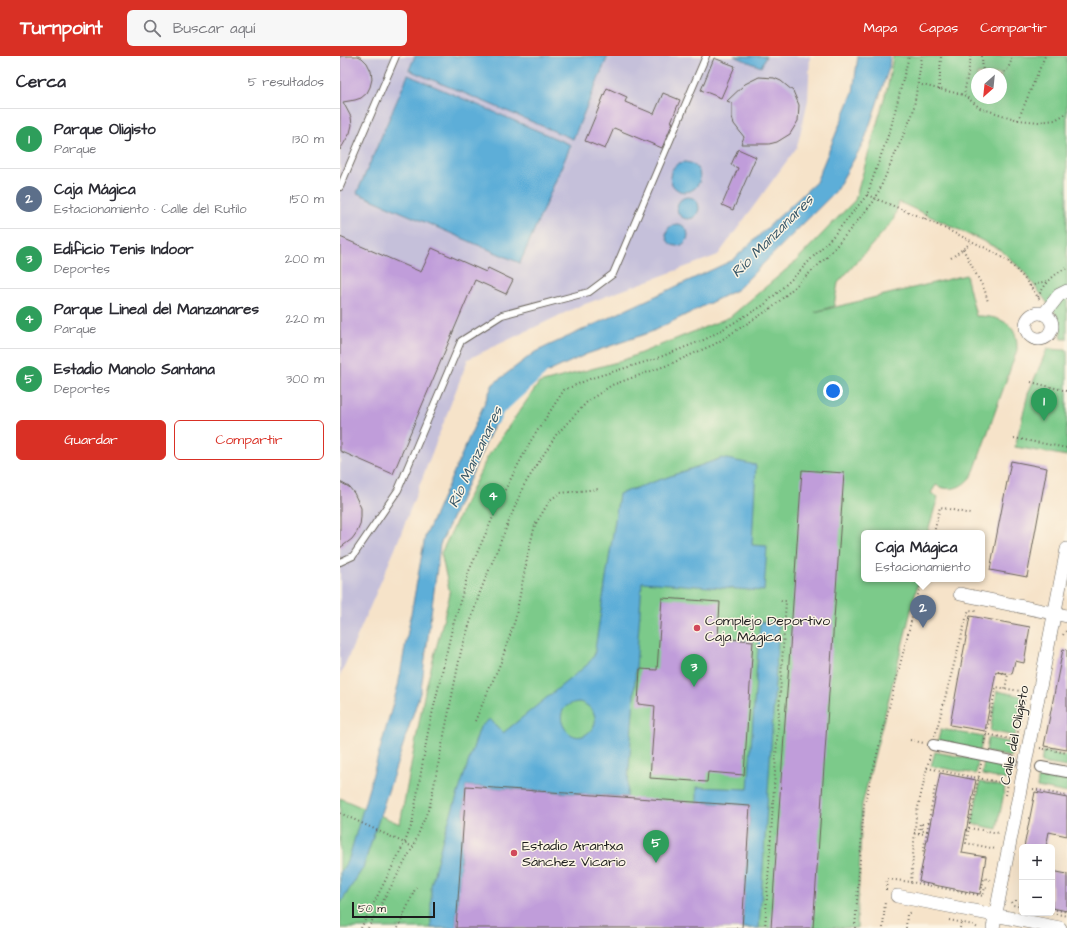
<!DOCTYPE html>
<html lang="es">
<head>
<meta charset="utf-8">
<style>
  body { margin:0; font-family:"Architects Daughter",sans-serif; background:#f7f7f7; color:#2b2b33 }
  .controls { position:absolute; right:12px; bottom:12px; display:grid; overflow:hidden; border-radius:6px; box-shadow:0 4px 16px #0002 }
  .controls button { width:36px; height:36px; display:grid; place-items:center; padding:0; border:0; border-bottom:1px solid #e1e1e2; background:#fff; color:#2b2b33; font:20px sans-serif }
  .compass { position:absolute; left:631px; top:12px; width:36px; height:36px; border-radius:50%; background:#fff; box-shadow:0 4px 16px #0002; rotate:207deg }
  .scale { position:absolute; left:12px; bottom:10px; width:83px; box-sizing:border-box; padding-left:4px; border:2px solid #1c1c1c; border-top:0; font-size:11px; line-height:14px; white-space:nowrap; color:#1c1c1c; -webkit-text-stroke:3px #fcf5e5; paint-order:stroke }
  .you { position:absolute; left:493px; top:335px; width:14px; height:14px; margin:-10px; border:3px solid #fff; border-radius:50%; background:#1a73e8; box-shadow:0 0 0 6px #1a73e833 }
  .badge { display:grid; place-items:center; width:26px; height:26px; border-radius:50%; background:#d93025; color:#fff; font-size:13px; font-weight:700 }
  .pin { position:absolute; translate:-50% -33px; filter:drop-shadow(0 1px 2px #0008) }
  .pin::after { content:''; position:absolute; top:21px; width:14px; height:12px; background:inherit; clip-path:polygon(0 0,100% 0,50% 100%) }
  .popup { position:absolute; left:521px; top:474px; width:124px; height:52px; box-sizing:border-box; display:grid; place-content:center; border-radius:6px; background:#fff; filter:drop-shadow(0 1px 3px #0005); font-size:13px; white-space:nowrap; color:#7c7c81 }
  .popup b { font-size:15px; color:#2b2b33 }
  .popup::after { content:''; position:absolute; left:50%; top:100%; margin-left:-8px; border:8px solid transparent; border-top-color:#fff }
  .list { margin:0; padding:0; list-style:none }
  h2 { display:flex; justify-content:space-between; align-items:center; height:52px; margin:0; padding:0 16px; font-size:17px }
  h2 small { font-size:13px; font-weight:400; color:#7c7c81 }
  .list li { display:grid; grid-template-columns:26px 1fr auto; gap:12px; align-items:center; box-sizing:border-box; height:60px; padding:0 16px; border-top:1px solid #e1e1e2 }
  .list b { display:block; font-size:15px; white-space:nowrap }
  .list p { margin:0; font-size:13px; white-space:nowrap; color:#7c7c81 }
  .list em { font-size:13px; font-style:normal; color:#7c7c81 }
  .actions { display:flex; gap:8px; padding:12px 16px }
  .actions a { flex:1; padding:9px 0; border:1px solid #d93025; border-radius:6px; text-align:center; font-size:14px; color:#d93025 }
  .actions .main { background:#d93025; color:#fff }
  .icon { flex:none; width:22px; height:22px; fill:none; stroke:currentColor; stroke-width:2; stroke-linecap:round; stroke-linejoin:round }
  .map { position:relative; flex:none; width:727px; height:872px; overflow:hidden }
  header { display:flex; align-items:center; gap:24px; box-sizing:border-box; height:56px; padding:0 20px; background:#d93025; color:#fff }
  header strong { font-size:19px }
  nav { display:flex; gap:22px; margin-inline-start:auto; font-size:14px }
  .search { width:280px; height:36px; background:#f7f7f7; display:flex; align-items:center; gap:10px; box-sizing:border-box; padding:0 14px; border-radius:6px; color:#7c7c81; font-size:15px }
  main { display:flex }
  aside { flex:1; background:#fff }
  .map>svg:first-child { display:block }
  .industrial { fill:#c5c0da }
  .green { fill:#7cca8a; stroke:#4c7353; fill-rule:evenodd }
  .water { fill:#5daed8; stroke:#3c657a; fill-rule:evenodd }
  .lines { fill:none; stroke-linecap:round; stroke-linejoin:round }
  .river { stroke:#5daed8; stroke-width:20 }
  .building { fill:#c09dda }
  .service-casing { stroke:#686259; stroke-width:8 }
  .pedestrian-casing { stroke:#686259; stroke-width:12 }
  .minor-casing { stroke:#686259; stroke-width:14 }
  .path { stroke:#686259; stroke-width:2; stroke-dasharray:1 3; stroke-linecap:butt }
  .service { stroke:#fff; stroke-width:6 }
  .pedestrian { stroke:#fff; stroke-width:10 }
  .minor { stroke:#fff; stroke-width:13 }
  .poi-dot { fill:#d1495b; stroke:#fcf5e5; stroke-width:1.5 }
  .labels { text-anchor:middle; stroke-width:3; stroke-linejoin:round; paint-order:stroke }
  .poi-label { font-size:14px; fill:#1c1c1c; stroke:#fcf5e5; text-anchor:start }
  .street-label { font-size:14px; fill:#1c1c1c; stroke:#fcf5e5 }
  .water-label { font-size:15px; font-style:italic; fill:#365667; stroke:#fcf5e5 }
</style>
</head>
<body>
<header>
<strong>Turnpoint</strong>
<div class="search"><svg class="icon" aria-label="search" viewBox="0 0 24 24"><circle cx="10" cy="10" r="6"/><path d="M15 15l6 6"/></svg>Buscar aquí</div>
<nav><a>Mapa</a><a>Capas</a><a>Compartir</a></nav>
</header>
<main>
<aside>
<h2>Cerca<small>5 resultados</small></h2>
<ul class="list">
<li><span class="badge" style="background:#2e9e5b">1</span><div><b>Parque Oligisto</b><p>Parque</p></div><em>130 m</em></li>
<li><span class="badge" style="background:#5c6f8a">2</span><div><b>Caja Mágica</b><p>Estacionamiento · Calle del Rutilo</p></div><em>150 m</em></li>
<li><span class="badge" style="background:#2e9e5b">3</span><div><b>Edificio Tenis Indoor</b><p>Deportes</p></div><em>200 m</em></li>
<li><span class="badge" style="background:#2e9e5b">4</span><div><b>Parque Lineal del Manzanares</b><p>Parque</p></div><em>220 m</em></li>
<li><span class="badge" style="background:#2e9e5b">5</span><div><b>Estadio Manolo Santana</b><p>Deportes</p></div><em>300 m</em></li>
</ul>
<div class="actions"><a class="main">Guardar</a><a>Compartir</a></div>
</aside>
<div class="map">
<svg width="727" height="872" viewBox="0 0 727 872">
  <rect width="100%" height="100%" fill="#fcf5e5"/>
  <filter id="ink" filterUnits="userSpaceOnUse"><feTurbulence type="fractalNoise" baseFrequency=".025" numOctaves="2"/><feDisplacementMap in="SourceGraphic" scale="8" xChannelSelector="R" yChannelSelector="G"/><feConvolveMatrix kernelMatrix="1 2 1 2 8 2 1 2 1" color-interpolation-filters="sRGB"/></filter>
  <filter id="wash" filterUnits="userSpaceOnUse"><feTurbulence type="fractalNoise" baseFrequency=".012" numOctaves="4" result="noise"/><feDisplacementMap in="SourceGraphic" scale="16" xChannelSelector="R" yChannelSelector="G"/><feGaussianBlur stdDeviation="0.9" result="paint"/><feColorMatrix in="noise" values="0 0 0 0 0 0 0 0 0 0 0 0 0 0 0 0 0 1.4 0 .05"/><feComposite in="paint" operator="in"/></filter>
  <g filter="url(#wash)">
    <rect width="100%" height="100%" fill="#f6e3c9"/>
    <!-- industrial -->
    <path class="industrial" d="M0 0H470L468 44 457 91 378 199 237 251 128 303 55 493 0 620Z"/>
    <!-- green -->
    <path class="green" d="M553 0H727V283H722L718 261 684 216 662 195 639 183 559 146 553 165 498 227 494 250 475 256 626 219 636 260C652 260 671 263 676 281 677 285 677 290 677 294L633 418C624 431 611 437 596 429L591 437 598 441 588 475 591 476V477H524V523H579L522 749 517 872H0V742L60 768 85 635 110 538 101 497 148 400 199 327 281 305 390 261 454 207 515 144 548 29ZM637 18H661V42H637Z
      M707 293 727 294V400L675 391 688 338Z
      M657 635 682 640 675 680 650 675Z
      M601 673 643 681 640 695 597 687Z
      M648 682 673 687 671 701 646 696Z
      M703 695 727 700V711L701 707Z
      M595 696 638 704 636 718 591 710Z
      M644 705 669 710 667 724 642 719Z
      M699 717 727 722V737L697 731Z
      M640 726 665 731 657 773 632 768Z"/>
    <!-- water -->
    <path class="water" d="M75 0H268L233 83 69 14Z
      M394 0H426L421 11Z
      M518 0H550L549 12 524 86 495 136 398 233 311 276 247 298 178 330 168 338 100 489 81 634 23 812 0 848V817L9 802 58 630 85 481 153 328 195 296 393 204 476 126 513 36Z
      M68 19 231 89 180 207 17 137Z
      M330 121a15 15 0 1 1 30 0a15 15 0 1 1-30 0Z
      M337 152a11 11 0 1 1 22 0a11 11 0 1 1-22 0Z
      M326 179a11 11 0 1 1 22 0a11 11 0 1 1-22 0Z
      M382 402 416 409 412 489 427 490 424 535 302 526 287 741 126 730 116 872H91V830L96 809 103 782 140 671 150 663 163 677 247 609 254 600 279 438ZM239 646C252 649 261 663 251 674 230 698 203 649 239 646Z
      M420 566 439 567 419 872H402L410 750 357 746V731L408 733Z"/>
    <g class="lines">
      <!-- river -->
      <path class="river" d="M151 360 155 351 198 312"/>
    </g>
    <g id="blocks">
      <!-- building -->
      <path class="building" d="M0 0H18L22 2 27 7 31 15 32 23 30 31 27 37 21 42 15 44 3 46 11 61 12 69 10 77 0 94Z
        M374 2 395 10 381 42 361 34Z
        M419 21 434 22 441 25 453 35 459 49 458 65 450 78 437 86 429 88H401L404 81 394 68 392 61V47L387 45 405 28Z
        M267 32 287 41 285 46 314 58 323 37 340 44 331 66H333L322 92 274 72 265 93 245 85Z
        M398 93 416 101 393 154 382 149 398 112 391 109Z
        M0 181 81 216 92 192 146 216 148 212 173 224 166 238 135 224 53 418 0 395Z
        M671 405 707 412 687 521 650 514Z
        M462 414 504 417 473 872H431Z
        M0 426 9 431 14 437 21 452V461L20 469 17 476 12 483 0 492Z
        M322 542 380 546 378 582 413 585 404 719 368 716 367 726 310 722 315 650 298 648 300 613 317 614Z
        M630 560 690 571 684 607 675 605 672 618 656 616 645 675 610 669Z
        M723 593 727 594V694L704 690Z
        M600 717 636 724 622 797 646 801 640 838 584 827 579 825Z
        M126 730 410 750 402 872H116Z
        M695 736 727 742V780L709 776 706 791H684Z
        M712 815 727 818V855L712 852Z"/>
    </g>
  </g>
  <g filter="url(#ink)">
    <use href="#blocks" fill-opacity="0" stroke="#686259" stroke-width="1"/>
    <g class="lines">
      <!-- service casing -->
      <g class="service-casing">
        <path id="service" d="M0 131 56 0
          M0 506 13 500 58 434 121 285 162 259 249 236 273 218 366 0"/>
      </g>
      <!-- pedestrian casing -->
      <g class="pedestrian-casing">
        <path id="pedestrian" d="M593 689 672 705
          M701 711 727 716"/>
      </g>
      <!-- minor casing -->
      <g class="minor-casing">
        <path id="minor" d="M686 270a13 13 0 1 1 26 0a13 13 0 1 1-26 0Z
          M704 258 719 239 727 235
          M620 538 727 560
          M557 840 720 872
          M653 872 727 493"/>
      </g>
      <!-- path -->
      <path class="path" d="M631 0 624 39 640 52 678 64 699 66 715 64 727 57
        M642 0 643 18
        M661 19 668 13 673 0
        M578 28 624 39
        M599 34 601 0
        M678 64 705 0
        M527 139 585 163 650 194 669 206 684 222 700 244
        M585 163 589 154
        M623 193 645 235 648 246
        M611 202 632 186
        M690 230 707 225
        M698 241C705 228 713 218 727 212
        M691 326 727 335
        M674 382 727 392
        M594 477 600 451 630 458
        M723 579 727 574
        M658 616 668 618 665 633
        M135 665 161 606 175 564 189 493 195 469 210 444 220 437 258 433
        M646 678 676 684
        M595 680 627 559 629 554 636 555
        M570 684 584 687
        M644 688 656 631 686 636
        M700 692 727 697
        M674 696 685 641
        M590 699 576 760 571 826 643 840 645 831 648 832
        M641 708 626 787 656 793
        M587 712 668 728
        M693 733 727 740
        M666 739 670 714
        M0 757 73 791
        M629 772 659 777
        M587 775 595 731
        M574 777 586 778
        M579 777 580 767 582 768V775H587L583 796
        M546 834 547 823 571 826 573 830
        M641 836 644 822 650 824
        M676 844V846L682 848
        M671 846 673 849 682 851
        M712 853 727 856
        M712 857 727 860
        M609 864 633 869 638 872
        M21 872 65 786 72 768 88 676 112 573 129 515 166 432 190 386 224 334 252 322 315 303 366 283 424 249 454 221 494 179 527 139 551 71 569 0
        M28 872 73 791 90 749 121 595 140 536 183 431 216 379 248 345 272 329 328 309 375 288 433 251 487 201 535 144 573 57 582 0
        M58 872 76 831
        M425 872 446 545H438
        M515 872 524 749 582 523
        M543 872 545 845
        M566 872 567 858 571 856
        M620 872 621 866"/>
      <!-- service -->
      <use href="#service" class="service"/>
      <!-- pedestrian -->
      <use href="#pedestrian" class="pedestrian"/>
      <!-- minor -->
      <use href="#minor" class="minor"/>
    </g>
  </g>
  <!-- markers -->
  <g class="poi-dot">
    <circle cx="357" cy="572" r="4"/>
    <circle cx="174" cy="797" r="4"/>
  </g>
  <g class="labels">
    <!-- poi labels -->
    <g class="poi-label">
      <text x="365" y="569">Complejo Deportivo<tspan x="365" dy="16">Caja Mágica</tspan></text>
      <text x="182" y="794">Estadio Arantxa<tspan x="182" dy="16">Sánchez Vicario</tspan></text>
    </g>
    <!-- street labels -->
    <g class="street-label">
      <text transform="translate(674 679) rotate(-79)" y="5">Calle del Oligisto</text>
    </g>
    <!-- water labels -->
    <g class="water-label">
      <text transform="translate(432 180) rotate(-45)" y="5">Río Manzanares</text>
      <text transform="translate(135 401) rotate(-65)" y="5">Río Manzanares</text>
    </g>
  </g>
</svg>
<div class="controls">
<button>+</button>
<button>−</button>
</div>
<svg class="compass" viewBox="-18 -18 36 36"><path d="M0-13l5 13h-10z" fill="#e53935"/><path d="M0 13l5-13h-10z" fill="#7c7c81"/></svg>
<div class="scale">50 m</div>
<div class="you"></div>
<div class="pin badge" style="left:704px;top:365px;background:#2e9e5b">1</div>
<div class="pin badge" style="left:583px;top:572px;background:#5c6f8a">2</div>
<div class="popup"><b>Caja Mágica</b>Estacionamiento</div>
<div class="pin badge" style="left:354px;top:631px;background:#2e9e5b">3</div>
<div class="pin badge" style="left:153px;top:460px;background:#2e9e5b">4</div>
<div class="pin badge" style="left:316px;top:807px;background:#2e9e5b">5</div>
</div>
</main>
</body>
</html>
